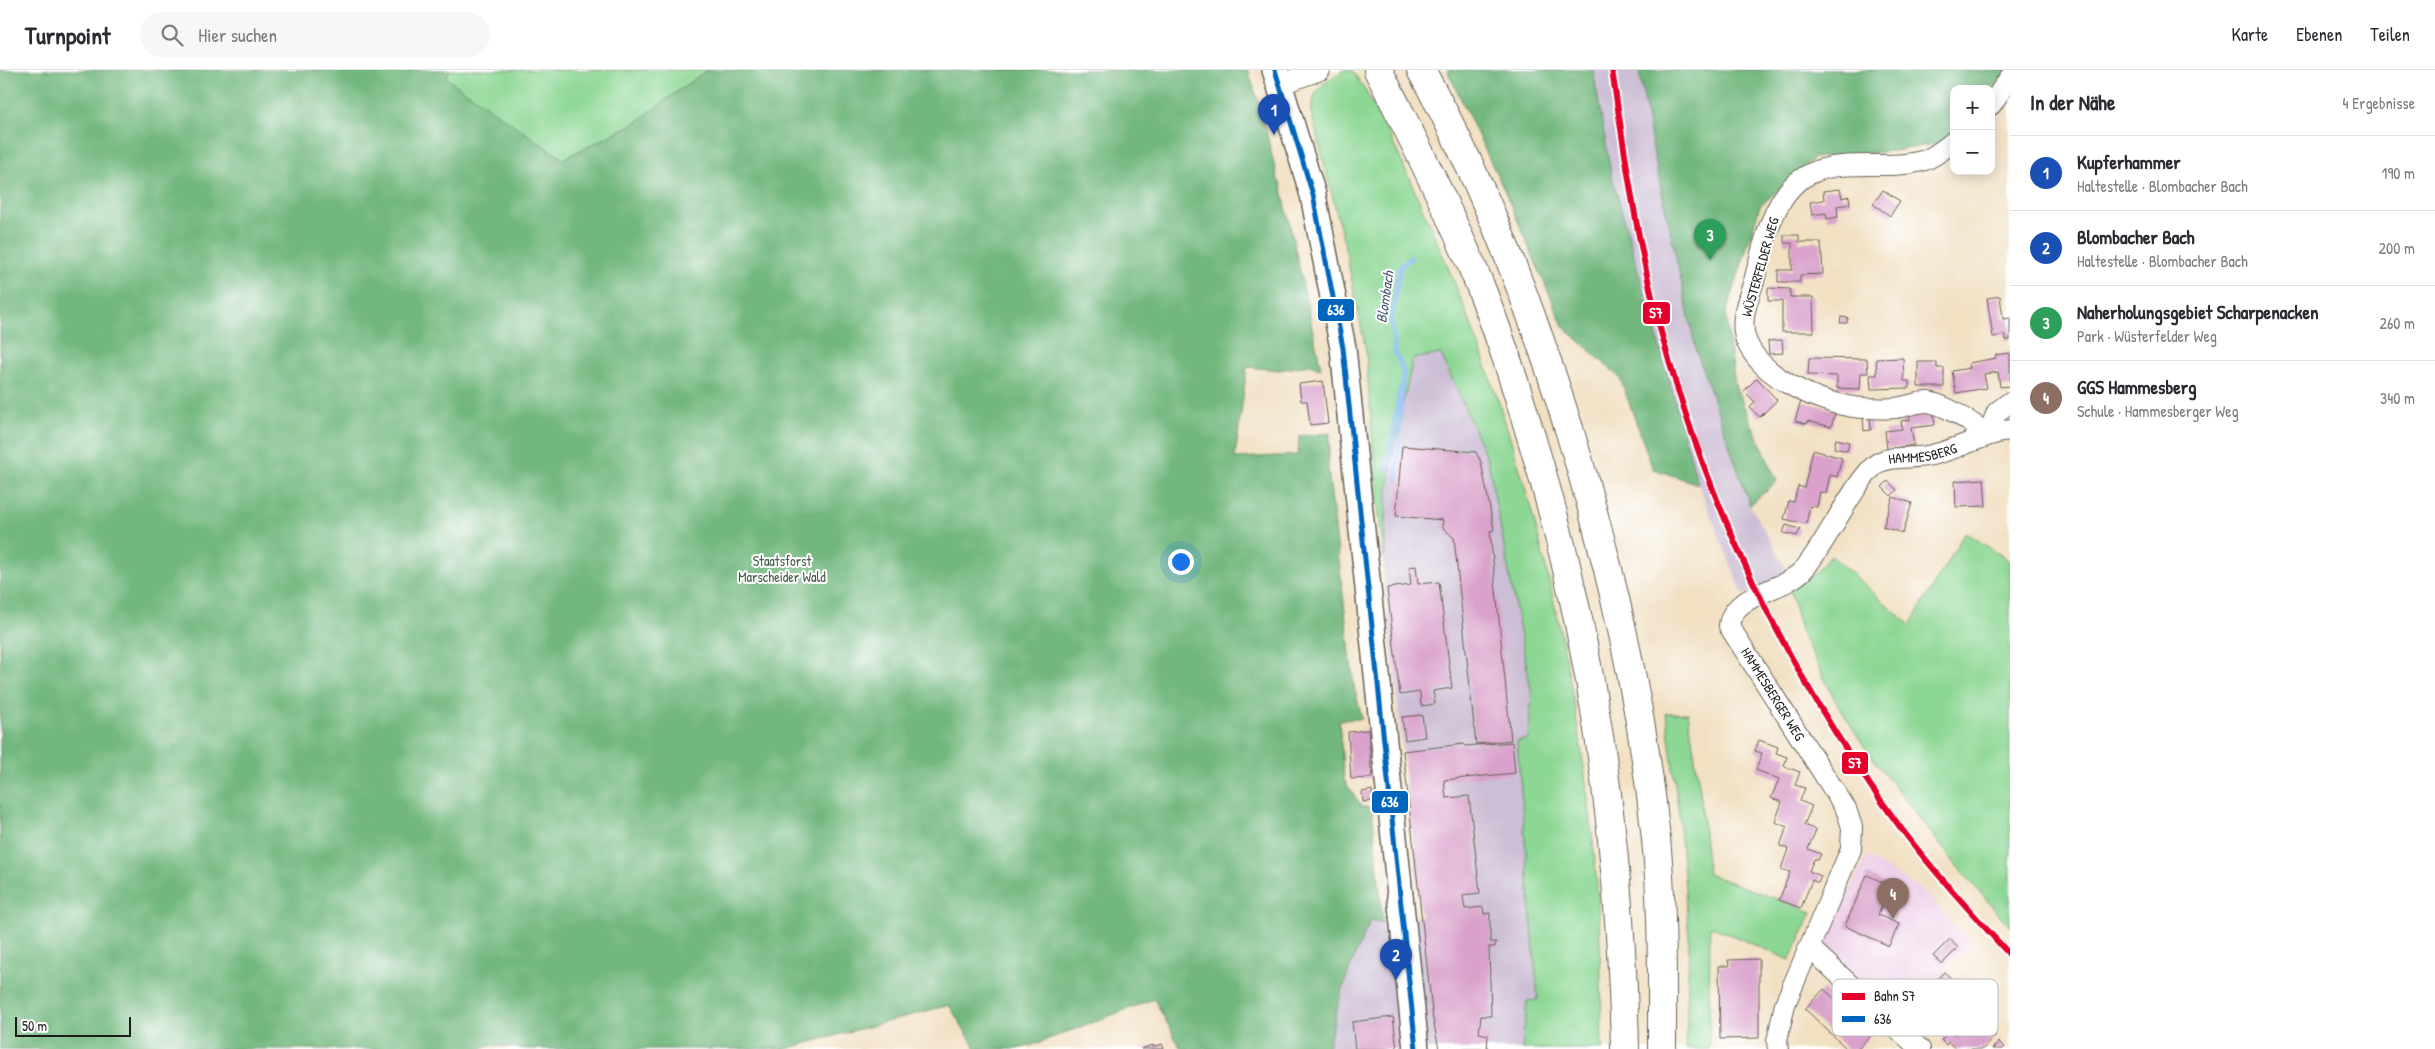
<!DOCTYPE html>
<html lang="de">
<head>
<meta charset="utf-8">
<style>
  body { margin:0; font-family:"Patrick Hand",sans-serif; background:#f7f7f7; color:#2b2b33 }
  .controls { position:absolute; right:15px; top:15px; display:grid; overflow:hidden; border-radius:10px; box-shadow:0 2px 12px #0003 }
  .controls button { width:45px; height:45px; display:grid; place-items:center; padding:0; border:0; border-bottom:1px solid #e1e1e2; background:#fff; color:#2b2b33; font:25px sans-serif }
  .scale { position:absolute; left:15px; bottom:12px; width:116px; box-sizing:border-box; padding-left:5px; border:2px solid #1c1c1c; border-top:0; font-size:14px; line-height:18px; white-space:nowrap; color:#1c1c1c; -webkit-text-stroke:4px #fff; paint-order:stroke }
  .you { position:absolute; left:1180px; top:491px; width:18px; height:18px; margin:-12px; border:4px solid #fff; border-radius:50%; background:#1a73e8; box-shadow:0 0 0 8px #1a73e833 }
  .badge { display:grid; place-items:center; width:32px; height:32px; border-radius:50%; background:#2563eb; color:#fff; font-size:16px; font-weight:700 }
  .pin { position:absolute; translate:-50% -41px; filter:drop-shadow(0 1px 2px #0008) }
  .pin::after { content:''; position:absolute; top:26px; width:18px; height:15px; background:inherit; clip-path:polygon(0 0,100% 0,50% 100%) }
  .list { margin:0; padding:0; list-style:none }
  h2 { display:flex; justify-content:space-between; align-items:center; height:65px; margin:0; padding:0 20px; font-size:21px }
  h2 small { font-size:16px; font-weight:400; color:#7c7c81 }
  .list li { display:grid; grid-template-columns:32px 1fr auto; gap:15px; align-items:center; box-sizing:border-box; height:75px; padding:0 20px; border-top:1px solid #e1e1e2 }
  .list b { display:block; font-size:19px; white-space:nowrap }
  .list p { margin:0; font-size:16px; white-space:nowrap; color:#7c7c81 }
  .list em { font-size:16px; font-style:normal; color:#7c7c81 }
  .icon { flex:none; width:28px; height:28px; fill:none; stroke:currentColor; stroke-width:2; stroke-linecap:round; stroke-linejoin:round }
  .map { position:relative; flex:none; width:2010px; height:979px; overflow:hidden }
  header { display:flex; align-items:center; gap:30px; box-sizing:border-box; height:70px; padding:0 25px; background:#fff; border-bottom:1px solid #e1e1e2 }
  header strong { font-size:24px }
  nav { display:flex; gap:28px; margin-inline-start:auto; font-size:18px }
  .search { width:350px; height:45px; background:#f7f7f7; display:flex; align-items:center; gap:12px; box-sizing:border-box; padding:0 18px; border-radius:28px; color:#7c7c81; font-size:19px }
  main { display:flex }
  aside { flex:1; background:#fff }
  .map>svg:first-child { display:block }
  .built { fill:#eed0e8 }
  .industrial { fill:#ccbed4 }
  .green { fill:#8dd794; stroke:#547a58 }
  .forest { fill:#72b87e; stroke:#476a4d }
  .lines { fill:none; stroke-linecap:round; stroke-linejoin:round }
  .stream { stroke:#84b8f2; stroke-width:4.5 }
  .building { fill:#d9a1cb }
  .minor-casing { stroke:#676156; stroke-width:22 }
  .major-casing { stroke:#676156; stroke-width:28 }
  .highway-casing { stroke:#676156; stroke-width:30 }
  .minor { stroke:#fff; stroke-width:20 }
  .major { stroke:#fff; stroke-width:25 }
  .highway { stroke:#fff; stroke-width:28 }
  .bus-1-casing { stroke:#fff; stroke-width:9 }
  .bus-1 { stroke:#0065bd; stroke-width:5 }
  .rail-1-casing { stroke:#fff; stroke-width:10 }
  .rail-1 { stroke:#e4002b; stroke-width:6 }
  .labels { text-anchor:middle; stroke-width:4; stroke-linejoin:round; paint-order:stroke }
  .street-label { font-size:14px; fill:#1c1c1c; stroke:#fff }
  .park-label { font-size:14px; fill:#445d46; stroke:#fff }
  .water-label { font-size:15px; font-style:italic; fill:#465a72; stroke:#fff }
  .key { fill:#fff; stroke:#bbb; stroke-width:1 }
  .key-label { font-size:14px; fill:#1c1c1c }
  .line-badge { stroke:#fff; stroke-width:2 }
  .badge-label { font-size:14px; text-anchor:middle; font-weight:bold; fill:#fff }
</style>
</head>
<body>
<header>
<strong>Turnpoint</strong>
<div class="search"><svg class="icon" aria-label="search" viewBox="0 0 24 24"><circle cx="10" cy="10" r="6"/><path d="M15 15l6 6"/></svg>Hier suchen</div>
<nav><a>Karte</a><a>Ebenen</a><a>Teilen</a></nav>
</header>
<main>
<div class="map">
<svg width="2010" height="979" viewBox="0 0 2010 979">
  <rect width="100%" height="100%" fill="#fff"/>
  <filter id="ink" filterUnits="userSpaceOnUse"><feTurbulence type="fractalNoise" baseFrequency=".02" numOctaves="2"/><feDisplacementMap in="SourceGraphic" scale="10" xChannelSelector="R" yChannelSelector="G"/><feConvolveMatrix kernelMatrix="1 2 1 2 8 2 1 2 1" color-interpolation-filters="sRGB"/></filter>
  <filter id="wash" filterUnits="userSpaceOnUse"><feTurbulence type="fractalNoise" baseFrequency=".0096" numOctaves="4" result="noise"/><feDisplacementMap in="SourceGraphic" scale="20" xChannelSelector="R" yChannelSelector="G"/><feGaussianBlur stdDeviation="1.12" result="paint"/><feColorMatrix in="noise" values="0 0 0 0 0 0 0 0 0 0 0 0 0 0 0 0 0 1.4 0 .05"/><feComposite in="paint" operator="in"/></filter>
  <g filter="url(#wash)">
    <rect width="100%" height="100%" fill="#f1e0c2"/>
    <!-- built -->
    <path class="built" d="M1866 786 1926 823 1971 874 1895 949 1823 881Z"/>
    <!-- industrial -->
    <path class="industrial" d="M1593 0H1639L1654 85 1696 280 1750 435 1789 504 1743 525 1698 414 1611 103Z
      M1441 284 1488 391 1532 625 1528 670 1517 672 1538 931H1527L1522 979H1328L1334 948 1360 872 1371 849 1383 853 1421 846 1385 519 1384 487 1387 428 1394 375 1413 289Z"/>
    <!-- green -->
    <path class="green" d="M450 0H707L635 53 563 89 445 8Z
      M1344 0H1352C1385 48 1408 107 1432 160 1522 363 1577 584 1596 804 1601 862 1601 921 1602 979H1522L1527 931 1538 930 1517 671 1528 669 1532 625 1488 391 1441 284 1413 289 1394 375 1387 428 1384 487 1376 420 1366 281 1344 172 1312 46C1310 20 1324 13 1344 0Z
      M1965 462 2010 491V857L1952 790 1868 682 1836 632 1802 564 1790 519 1816 502 1831 485 1910 555Z
      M1666 643H1688L1700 720 1708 804 1812 842 1790 890 1710 856 1709 979H1686L1689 868 1679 746Z"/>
    <!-- forest -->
    <path class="forest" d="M0 0H450L446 8 563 89 635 53 707 0H1248L1260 37 1278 110 1281 114 1321 298 1309 295 1279 300 1247 297 1235 388 1298 385 1299 366 1330 363 1328 399 1354 616 1362 649 1339 650 1344 710 1361 736 1372 738 1383 853 1371 850C1351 890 1336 935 1328 979H1181L1154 929 1030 976 1016 979H976L949 935 786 979H527L488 975 480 979H0Z
      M1447 0H1593L1611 103 1698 414 1653 399 1620 308 1563 256 1506 124Z
      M1639 0H2010L1991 19H1954V71L1893 81 1814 88 1760 136 1726 244 1735 316 1777 411 1750 435 1696 280 1654 85Z"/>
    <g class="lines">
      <!-- stream -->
      <path class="stream" d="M1387 400 1400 319
        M1397 410 1403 301 1395 282 1391 251 1400 197 1411 188"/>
    </g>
    <g id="blocks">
      <!-- building -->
      <path class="building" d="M1840 119 1842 128 1849 126 1850 134 1837 136 1838 147 1827 149 1826 143 1812 145 1810 132 1824 130 1823 121Z
        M1883 120 1900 131 1890 146 1873 134Z
        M1784 165H1799V172H1821L1823 204 1800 205V212H1778V200H1792V173H1784Z
        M1768 218 1790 219V227H1813L1814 262H1782V231H1768Z
        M2000 226 2003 249 2010 248V270H2006L2005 265 1993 267 1987 228Z
        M1841 247 1848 248 1847 253H1840Z
        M1782 270 1783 283 1769 284 1768 271Z
        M2010 283V316L2000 317 1998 302 1984 304 1987 318 1956 323 1952 301 1970 298 1969 293 1996 288 1995 285Z
        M1809 288 1867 289 1868 303H1861L1860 319 1837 318V306L1808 305Z
        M1903 288 1904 311H1909V318L1871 319 1870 305H1877L1876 289Z
        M1918 292H1937V298H1944V317H1918Z
        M1757 308 1777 330 1760 347 1750 338 1755 332 1744 321Z
        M1323 311 1328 353 1310 355 1307 331H1301L1299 314Z
        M1801 331 1836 340 1831 357 1808 351 1807 354 1795 351Z
        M1932 336 1935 355 1911 358 1914 375 1887 379 1885 361 1902 359 1901 351 1910 350 1909 340Z
        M1870 347 1871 360 1864 361 1863 348Z
        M1836 369 1849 372 1847 381 1834 378Z
        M1402 376 1476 382 1481 392 1494 460 1490 461 1511 670 1476 674 1454 468 1442 457 1443 450 1396 446Z
        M1813 380 1842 388 1837 407 1830 405 1826 423 1820 422 1817 437 1810 436 1806 454 1784 449 1789 431 1794 432 1798 416 1804 418Z
        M1984 409 1986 436 1956 437 1955 411Z
        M1888 411 1897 420 1891 426 1882 417Z
        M1893 427 1912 433 1903 463 1883 457Z
        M1786 455 1800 459 1797 466 1783 463Z
        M1416 496 1418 514 1439 512 1452 618 1433 621 1435 634 1421 636 1420 622 1400 625 1387 518 1411 515 1409 497Z
        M1422 645 1425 667 1405 670 1402 647Z
        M1368 660 1372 708 1351 709 1348 662Z
        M1759 670 1778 677 1776 683 1787 687 1784 696 1800 702 1795 715 1805 718 1800 731 1812 736 1804 755 1816 760 1808 779 1821 784 1818 790 1814 789 1809 801 1821 806 1818 813 1812 810 1801 838 1779 830 1790 802 1781 799 1788 779 1780 776 1787 757 1775 752 1782 732 1771 728 1779 709 1756 700 1762 683 1755 681Z
        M1512 672 1515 703 1444 710 1446 728 1469 726 1480 823 1463 825 1465 839 1483 837 1484 844 1490 843V872H1496L1495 877H1489L1491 946H1481L1479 963 1488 965 1487 979H1439L1433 950 1403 681 1464 674 1465 676Z
        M1372 720 1373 731 1363 732 1362 722Z
        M1867 805 1891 816 1878 845 1899 854 1889 876 1845 856Z
        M1950 869 1958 878 1942 894 1933 886Z
        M1759 889V968L1720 969 1719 896H1729L1728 890Z
        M1944 902 1952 909 1947 915 1952 920 1935 938 1922 926Z
        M1824 919 1872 964 1858 979H1847L1805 939Z
        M1974 945 1996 965 1983 979H1956L1948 972 1946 975 1941 970 1950 960 1955 965Z
        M1393 947 1397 979H1355L1352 952Z
        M1999 972 2004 977 2002 979H1992Z
        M1162 974 1164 979H1141L1153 975V977Z"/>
    </g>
  </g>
  <g filter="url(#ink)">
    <use href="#blocks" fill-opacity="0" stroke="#676156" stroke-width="1"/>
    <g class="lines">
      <!-- minor casing -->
      <g class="minor-casing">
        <g id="minor">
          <path d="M1281 14 1320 0"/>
          <path d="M1991 35 2010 7"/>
          <path d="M1954 71C1945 78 1936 86 1925 90 1884 103 1833 83 1797 112 1771 133 1762 181 1754 211 1748 229 1739 251 1746 270 1761 309 1826 337 1865 338 1875 338 1886 339 1895 338 1906 337 1918 331 1929 332 1951 337 1969 352 1988 364L1997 342 2010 332"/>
          <path d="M1810 878 1920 979"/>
          <path id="s1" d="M1778 979 1777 971 1785 934 1851 779 1852 757 1846 739 1729 556C1732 523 1784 522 1804 499 1824 477 1858 405 1878 393 1892 385 1911 389 1927 386 1955 381 1981 365 2010 360"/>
        </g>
      </g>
      <!-- major casing -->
      <g class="major-casing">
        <path id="major" d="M1275 0 1313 125 1343 278 1416 979"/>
      </g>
      <!-- highway casing -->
      <g class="highway-casing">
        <path id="highway" d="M1378 0C1414 70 1449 140 1479 213 1499 262 1515 313 1530 363 1593 567 1620 766 1625 979
          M1421 0C1484 113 1531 236 1569 359 1610 493 1642 629 1656 769 1663 839 1662 909 1662 979"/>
      </g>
      <!-- minor -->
      <use href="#minor" class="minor"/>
      <!-- major -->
      <use href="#major" class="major"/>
      <!-- highway -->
      <use href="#highway" class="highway"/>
      <!-- bus-1 casing -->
      <g class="bus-1-casing">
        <path id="bus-1" d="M1275 0 1313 125 1343 278 1416 979"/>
      </g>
      <!-- bus-1 -->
      <use href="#bus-1" class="bus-1"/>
      <!-- rail-1 casing -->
      <g class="rail-1-casing">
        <path id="rail-1" d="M1612 0C1624 78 1635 158 1654 235 1701 423 1784 601 1900 757 1934 802 1972 843 2010 885"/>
      </g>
      <!-- rail-1 -->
      <use href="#rail-1" class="rail-1"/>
    </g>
  </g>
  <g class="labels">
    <!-- street labels -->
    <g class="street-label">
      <text transform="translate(1760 197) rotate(-74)" y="5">WÜSTERFELDER WEG</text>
      <text dy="5" stroke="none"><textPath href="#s1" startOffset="746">HAMMESBERG</textPath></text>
      <text transform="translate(1773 624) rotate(58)" y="5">HAMMESBERGER WEG</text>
    </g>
    <!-- park labels -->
    <g class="park-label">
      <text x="782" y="496">Staatsforst<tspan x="782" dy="16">Marscheider Wald</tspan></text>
    </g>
    <!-- water labels -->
    <g class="water-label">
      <text transform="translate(1385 227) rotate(-82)" y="5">Blombach</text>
    </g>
  </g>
  <!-- legend -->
  <rect x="1832" y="909" width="166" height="57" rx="8" class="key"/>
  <rect x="1842" y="923" width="23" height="7" fill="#e4002b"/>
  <rect x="1842" y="946" width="23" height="6" fill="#0065bd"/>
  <g class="key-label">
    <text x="1874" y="931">Bahn S7</text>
    <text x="1874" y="954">636</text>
  </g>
  <g class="line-badge">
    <rect x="1317" y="228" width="38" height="24" rx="5" fill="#0065bd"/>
    <rect x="1642" y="231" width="29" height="24" rx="5" fill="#e4002b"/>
    <rect x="1841" y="681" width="28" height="24" rx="5" fill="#e4002b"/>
    <rect x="1371" y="720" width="38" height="24" rx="5" fill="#0065bd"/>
  </g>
  <g class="badge-label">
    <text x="1336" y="245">636</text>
    <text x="1656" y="248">S7</text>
    <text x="1855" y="698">S7</text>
    <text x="1390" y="737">636</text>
  </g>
</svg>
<div class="controls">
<button>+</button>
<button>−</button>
</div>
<div class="scale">50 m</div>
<div class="you"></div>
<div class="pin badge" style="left:1274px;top:65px;background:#1a4fb4">1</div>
<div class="pin badge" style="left:1396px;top:910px;background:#1a4fb4">2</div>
<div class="pin badge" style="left:1710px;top:190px;background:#2e9e5b">3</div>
<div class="pin badge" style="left:1893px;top:849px;background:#8d6e63">4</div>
</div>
<aside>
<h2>In der Nähe<small>4 Ergebnisse</small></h2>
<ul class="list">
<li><span class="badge" style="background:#1a4fb4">1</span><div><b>Kupferhammer</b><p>Haltestelle · Blombacher Bach</p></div><em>190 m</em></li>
<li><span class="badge" style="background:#1a4fb4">2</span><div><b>Blombacher Bach</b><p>Haltestelle · Blombacher Bach</p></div><em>200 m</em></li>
<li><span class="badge" style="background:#2e9e5b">3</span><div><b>Naherholungsgebiet Scharpenacken</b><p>Park · Wüsterfelder Weg</p></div><em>260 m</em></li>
<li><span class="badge" style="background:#8d6e63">4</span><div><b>GGS Hammesberg</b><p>Schule · Hammesberger Weg</p></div><em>340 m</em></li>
</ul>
</aside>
</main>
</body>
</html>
